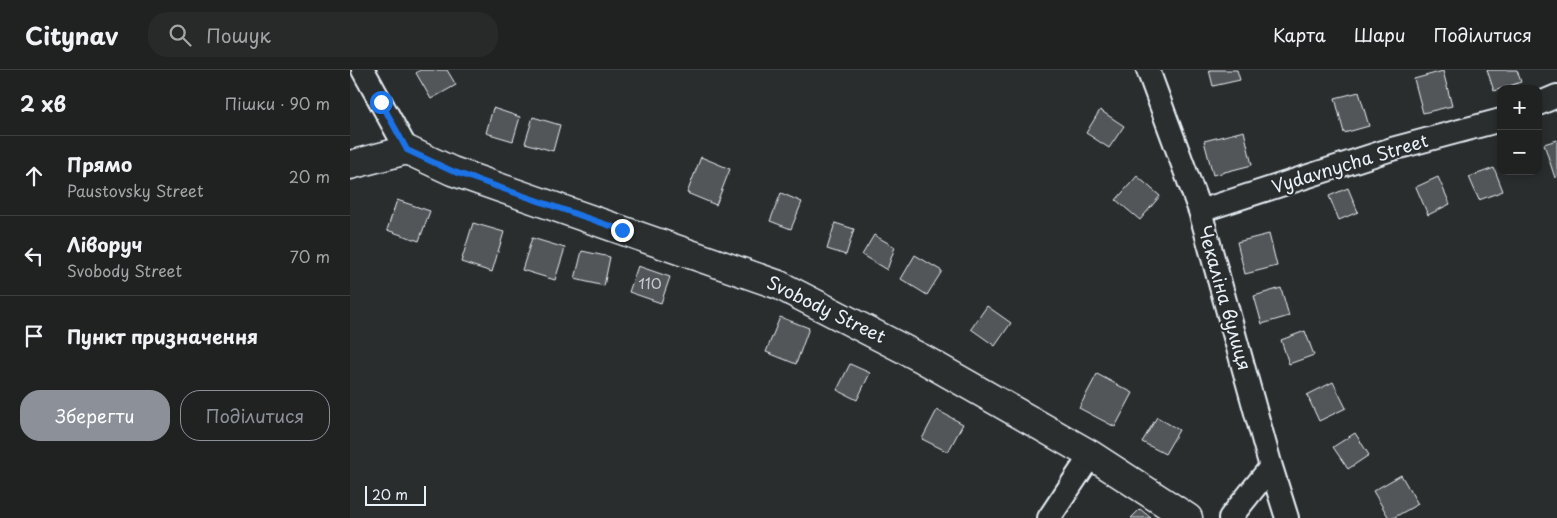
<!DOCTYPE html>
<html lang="uk">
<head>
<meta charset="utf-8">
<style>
  body { margin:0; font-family:"Playpen Sans",sans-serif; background:#282a2a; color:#f1f3f6 }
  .controls { position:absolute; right:15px; top:15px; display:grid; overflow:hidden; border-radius:10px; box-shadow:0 2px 8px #0003 }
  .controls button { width:45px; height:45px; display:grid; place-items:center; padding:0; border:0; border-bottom:1px solid #3d3f40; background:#202222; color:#f1f3f6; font:25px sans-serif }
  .scale { position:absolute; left:15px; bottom:12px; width:61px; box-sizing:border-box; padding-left:5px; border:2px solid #e8f1f8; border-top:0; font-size:14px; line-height:18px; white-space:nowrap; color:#e8f1f8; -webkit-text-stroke:4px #2a2d2e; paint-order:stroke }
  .stop { position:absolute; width:15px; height:15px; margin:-11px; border:4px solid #1a73e8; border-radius:50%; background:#fff }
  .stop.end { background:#1a73e8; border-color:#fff; box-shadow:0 1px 5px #0008 }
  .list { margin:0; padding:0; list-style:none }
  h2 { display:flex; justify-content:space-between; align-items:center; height:65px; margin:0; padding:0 20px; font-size:21px }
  h2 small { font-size:16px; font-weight:400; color:#a2a4a5 }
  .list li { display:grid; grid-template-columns:32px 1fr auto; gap:15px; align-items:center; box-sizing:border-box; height:80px; padding:0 20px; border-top:1px solid #3d3f40 }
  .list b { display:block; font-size:19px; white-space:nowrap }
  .list p { margin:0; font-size:16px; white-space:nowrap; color:#a2a4a5 }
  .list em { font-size:16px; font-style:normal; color:#a2a4a5 }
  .actions { display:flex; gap:10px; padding:15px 20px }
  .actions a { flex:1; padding:11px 0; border:1px solid #8c9099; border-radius:20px; text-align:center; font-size:18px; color:#8c9099 }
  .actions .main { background:#8c9099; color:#fff }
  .icon { flex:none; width:28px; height:28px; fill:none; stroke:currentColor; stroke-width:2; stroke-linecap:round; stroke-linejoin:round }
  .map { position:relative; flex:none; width:1207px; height:448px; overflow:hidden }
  header { display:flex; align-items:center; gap:30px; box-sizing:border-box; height:70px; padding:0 25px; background:#202222; border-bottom:1px solid #3d3f40 }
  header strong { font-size:24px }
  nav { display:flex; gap:28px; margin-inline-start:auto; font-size:18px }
  .search { width:350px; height:45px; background:#282a2a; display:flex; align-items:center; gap:12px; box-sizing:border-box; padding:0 18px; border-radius:20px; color:#a2a4a5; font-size:19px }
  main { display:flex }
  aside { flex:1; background:#202222 }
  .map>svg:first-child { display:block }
  .building { fill:#535759; stroke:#e8f1f8 }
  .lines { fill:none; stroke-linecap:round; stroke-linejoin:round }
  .minor-casing { stroke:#e8f1f8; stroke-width:26 }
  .tertiary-casing { stroke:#e8f1f8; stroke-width:31 }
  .minor { stroke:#2a2d2e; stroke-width:22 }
  .tertiary { stroke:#2a2d2e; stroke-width:28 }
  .route { stroke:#1a73e8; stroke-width:6 }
  .labels { text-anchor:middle; stroke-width:4.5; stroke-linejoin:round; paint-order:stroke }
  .number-label { font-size:15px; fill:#c3cad0 }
  .street-label { font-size:18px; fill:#e8f1f8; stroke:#2a2d2e }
</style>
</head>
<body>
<header>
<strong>Citynav</strong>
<div class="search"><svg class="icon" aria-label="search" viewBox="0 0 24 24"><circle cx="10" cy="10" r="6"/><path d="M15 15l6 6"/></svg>Пошук</div>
<nav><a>Карта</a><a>Шари</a><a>Поділитися</a></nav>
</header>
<main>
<aside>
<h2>2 хв<small>Пішки · 90 m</small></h2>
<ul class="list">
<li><svg class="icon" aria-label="ahead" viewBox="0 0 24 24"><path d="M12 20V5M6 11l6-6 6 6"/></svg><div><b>Прямо</b><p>Paustovsky Street</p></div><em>20 m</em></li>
<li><svg class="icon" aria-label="left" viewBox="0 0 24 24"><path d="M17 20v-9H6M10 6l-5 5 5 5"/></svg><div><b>Ліворуч</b><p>Svobody Street</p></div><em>70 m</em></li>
<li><svg class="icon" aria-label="arrive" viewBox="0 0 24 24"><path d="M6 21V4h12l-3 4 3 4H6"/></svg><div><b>Пункт призначення</b></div></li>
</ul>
<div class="actions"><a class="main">Зберегти</a><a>Поділитися</a></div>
</aside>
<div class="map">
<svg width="1207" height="448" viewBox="0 0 1207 448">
  <rect width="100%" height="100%" fill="#2a2d2e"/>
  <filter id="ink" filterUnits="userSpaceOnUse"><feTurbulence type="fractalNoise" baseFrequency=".02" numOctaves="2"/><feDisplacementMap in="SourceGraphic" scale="10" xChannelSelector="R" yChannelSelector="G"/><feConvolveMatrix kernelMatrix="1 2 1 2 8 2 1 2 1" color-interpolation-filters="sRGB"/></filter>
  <g filter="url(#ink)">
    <!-- building -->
    <path class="building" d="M70 0H97L106 15 81 29 66 3Z
      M859 0H887L890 10 863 16Z
      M1137 0H1167L1171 12 1144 21Z
      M1093 1 1102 36 1073 43 1064 9Z
      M1009 22 1019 56 994 63 985 28Z
      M143 38 170 47 163 71 136 63Z
      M750 40 774 56 759 78 736 63Z
      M183 47 210 55 203 81 175 73Z
      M894 61 902 95 863 105 854 71Z
      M1207 70V107L1205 108 1194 74Z
      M351 87 380 99 366 135 337 123Z
      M1144 98 1153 121 1129 130 1119 107Z
      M787 106 810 126 790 150 766 130Z
      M1088 107 1100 134 1078 145 1066 117Z
      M998 118 1008 142 989 150 979 126Z
      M431 123 452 132 441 159 420 151Z
      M47 130 80 141 69 171 37 160Z
      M123 153 154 162 142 202 111 192Z
      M485 153 504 159 496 185 477 179Z
      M919 164 927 196 895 204 887 172Z
      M524 165 545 177 537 200 512 185Z
      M182 168 215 178 205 210 172 200Z
      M232 181 260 187 254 216 225 209Z
      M565 185 592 201 577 225 551 209Z
      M288 196 320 207 311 233 279 222Z
      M931 218 939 246 912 254 904 226Z
      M637 236 661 253 645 276 621 259Z
      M430 247 459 258 446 294 416 282Z
      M955 261 964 285 939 294 931 270Z
      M500 294 520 303 507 330 487 320Z
      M747 304 783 323 765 357 729 338Z
      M983 312 996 338 969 351 957 325Z
      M587 340 613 354 598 382 572 369Z
      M807 347 829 360 815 384 792 372Z
      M1005 363 1019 385 998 399 983 377Z
      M1051 405 1068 434 1043 448H1039L1023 421Z
      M790 439 801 448H781Z"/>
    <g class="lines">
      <!-- minor casing -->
      <g class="minor-casing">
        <path id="minor" d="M13 0 57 80
          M798 0 850 141 921 397 880 448
          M1188 34 1207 26
          M850 141 1042 79 1151 50
          M921 397 937 448
          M699 448 741 385"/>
      </g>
      <!-- tertiary casing -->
      <g class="tertiary-casing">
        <path id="tertiary" d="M0 95 57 80 102 101 429 215 573 289 741 385 838 448"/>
      </g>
      <!-- minor -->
      <use href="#minor" class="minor"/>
      <!-- tertiary -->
      <use href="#tertiary" class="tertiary"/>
    </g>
  </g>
  <g class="lines" filter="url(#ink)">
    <!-- route -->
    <path class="route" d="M31 32 57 80 102 101 272 160"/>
  </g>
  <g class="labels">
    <!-- number labels -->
    <g class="number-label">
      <text x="300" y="219">110</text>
    </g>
    <!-- street labels -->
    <g class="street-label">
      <text transform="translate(1000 94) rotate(-17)" y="6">Vydavnycha Street</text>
      <text transform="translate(874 228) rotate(74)" y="6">Чекаліна вулиця</text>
      <text transform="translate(476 240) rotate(26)" y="6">Svobody Street</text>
    </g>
  </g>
</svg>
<div class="controls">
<button>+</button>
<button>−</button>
</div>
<div class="scale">20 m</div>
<div class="stop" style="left:31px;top:32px"></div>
<div class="stop end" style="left:272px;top:160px"></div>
</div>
</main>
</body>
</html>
